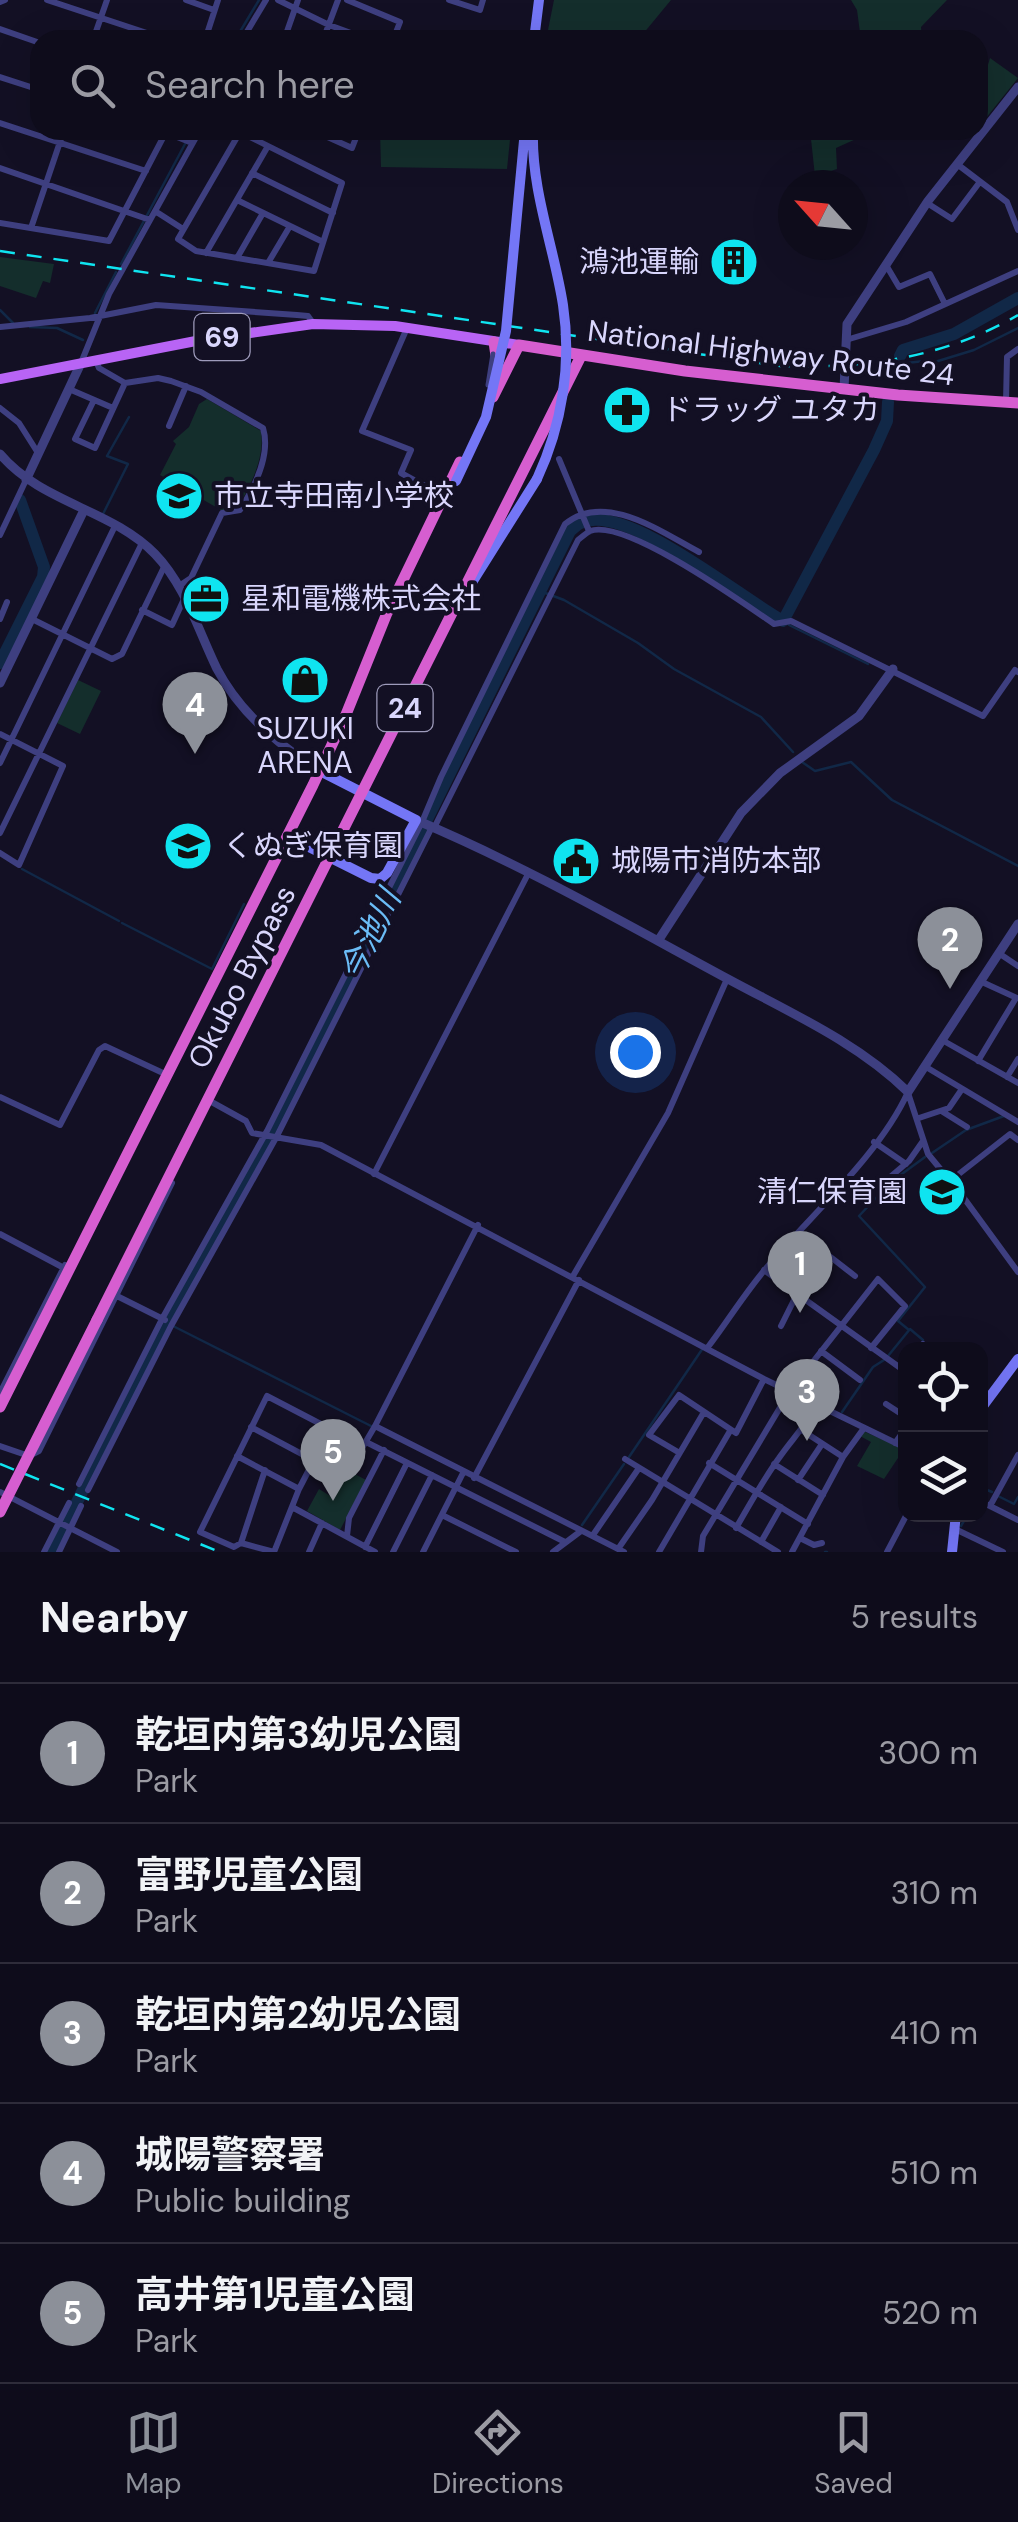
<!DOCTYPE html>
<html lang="en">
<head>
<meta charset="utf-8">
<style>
  body { margin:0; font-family:"DM Sans","Noto Sans JP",sans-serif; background:#1c1a28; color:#f1f3f6 }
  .controls { position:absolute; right:30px; bottom:30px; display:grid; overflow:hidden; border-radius:20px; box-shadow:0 10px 40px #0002 }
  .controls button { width:90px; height:90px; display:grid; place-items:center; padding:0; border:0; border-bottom:2px solid #2e2c3a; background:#0e0c1b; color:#f1f3f6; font:50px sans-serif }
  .compass { position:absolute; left:778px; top:170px; width:90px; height:90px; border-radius:50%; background:#0e0c1b; box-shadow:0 10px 40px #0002; rotate:297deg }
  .you { position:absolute; left:635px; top:1052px; width:35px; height:35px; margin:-25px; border:8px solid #fff; border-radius:50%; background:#1a73e8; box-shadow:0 0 0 15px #1a73e833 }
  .badge { display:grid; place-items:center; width:65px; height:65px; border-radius:50%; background:#8c9099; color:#fff; font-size:32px; font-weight:700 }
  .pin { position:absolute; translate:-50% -82px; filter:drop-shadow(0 2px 5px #0008) }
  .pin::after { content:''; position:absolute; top:52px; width:35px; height:30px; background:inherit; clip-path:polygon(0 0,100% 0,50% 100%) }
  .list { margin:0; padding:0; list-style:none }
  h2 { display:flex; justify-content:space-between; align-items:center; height:130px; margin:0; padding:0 40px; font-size:42px }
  h2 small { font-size:32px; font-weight:400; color:#9b9ba3 }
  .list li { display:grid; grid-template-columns:65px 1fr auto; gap:30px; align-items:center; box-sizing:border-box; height:140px; padding:0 40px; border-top:2px solid #2e2c3a }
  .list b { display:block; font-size:38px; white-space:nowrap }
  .list p { margin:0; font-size:32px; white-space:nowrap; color:#9b9ba3 }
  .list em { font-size:32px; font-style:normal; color:#9b9ba3 }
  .icon { flex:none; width:55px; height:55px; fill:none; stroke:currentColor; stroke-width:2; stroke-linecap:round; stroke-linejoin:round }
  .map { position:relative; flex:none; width:1018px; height:1552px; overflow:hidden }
  .search { position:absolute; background:#0e0c1b; box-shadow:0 10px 40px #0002; left:30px; right:30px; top:30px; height:110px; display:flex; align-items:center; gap:25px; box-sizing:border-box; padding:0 35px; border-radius:30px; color:#9b9ba3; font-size:38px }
  .sheet { height:830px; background:#0e0c1b }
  nav { display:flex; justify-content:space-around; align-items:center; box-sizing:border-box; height:140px; border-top:2px solid #2e2c3a; background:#0e0c1b; font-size:28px; color:#9b9ba3 }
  nav a { display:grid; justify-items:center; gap:5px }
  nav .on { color:#8c9099 }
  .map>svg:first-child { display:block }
  .green { fill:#142e2c }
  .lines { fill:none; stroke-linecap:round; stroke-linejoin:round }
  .stream { stroke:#112847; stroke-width:2.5 }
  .river { stroke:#112847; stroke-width:12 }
  .minor { stroke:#3e3f80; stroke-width:6 }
  .tertiary { stroke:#3e3f80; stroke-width:9 }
  .secondary { stroke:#7476f6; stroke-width:10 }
  .primary { stroke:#b864f5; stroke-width:10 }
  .trunk { stroke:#d65ed0; stroke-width:11 }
  .rail { stroke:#0fe4f0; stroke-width:2.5; stroke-dasharray:15 12; stroke-linecap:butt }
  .pedestrian-bridge { stroke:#3e3f80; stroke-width:5 }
  .secondary-bridge { stroke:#7476f6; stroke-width:10 }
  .trunk-bridge { stroke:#d65ed0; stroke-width:11 }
  .labels { text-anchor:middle; stroke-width:8; stroke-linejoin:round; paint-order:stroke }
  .shield { fill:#131024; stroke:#9e9bbb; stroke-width:2.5 }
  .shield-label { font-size:28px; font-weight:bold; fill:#d9d6fc }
  .poi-label { font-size:30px; fill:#d9d6fc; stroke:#131024; text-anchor:start }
  .street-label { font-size:30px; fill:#d9d6fc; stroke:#131024 }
  .water-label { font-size:32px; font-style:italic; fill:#6bbcf6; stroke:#131024 }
</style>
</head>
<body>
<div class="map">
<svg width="1018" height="1552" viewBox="0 0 1018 1552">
  <rect width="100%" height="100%" fill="#131024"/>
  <!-- green -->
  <path class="green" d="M554 0H671L638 40H546Z
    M851 0H947L921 27 922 40H861L857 10Z
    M990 58 1018 78 978 128V99Z
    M380 130H511L507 169 381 167Z
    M810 130H876L836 148 837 169 815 176Z
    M0 257 54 264 50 283 43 281 36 298 0 286Z
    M207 399 261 431C265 457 251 486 237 508L221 510 160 475 176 444 173 441 189 427 199 404Z
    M78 680 101 691 80 734 57 723Z
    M863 1431 904 1449 884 1479 857 1466 871 1442 860 1436Z
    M351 1472 366 1480 340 1530 307 1511 319 1489 332 1497Z"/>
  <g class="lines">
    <!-- stream -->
    <path class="stream" d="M235 40 259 0
      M121 264 185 144
      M0 310 13 323
      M95 313 116 272
      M30 327 57 328 83 340
      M898 364 924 361 925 365 974 350 1018 328
      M103 514 128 464 107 456 129 417
      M540 591 564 600 638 643 674 669 761 717 793 752
      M789 625 868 664
      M802 762 815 771 851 762 892 800 1018 866
      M22 869 119 921
      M122 923 212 969 244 904
      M932 1153 966 1130 1004 1116
      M173 1326 371 1426
      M909 1330 898 1321 925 1287 859 1216 891 1182 925 1157
      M888 1356 910 1329 923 1340
      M842 1412 873 1367 884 1360
      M629 1457 703 1348
      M980 1487 992 1492
      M998 1496 1014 1504 1018 1497
      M582 1525 624 1464
      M961 1526 968 1514
      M825 1552H827"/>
    <!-- river -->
    <path class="river" d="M900 356 903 350 954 334 1018 298
      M0 663 43 577 44 567 20 500
      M52 1552 155 1346 273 1130 570 531C574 528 578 523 583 522 628 504 742 599 783 621L874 450 887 421 888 402"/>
    <!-- minor -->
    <path class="minor" d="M47 0 168 40
      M186 0 214 10
      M278 0 329 25 370 40
      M347 0 400 22 393 40
      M449 0 480 10 483 0
      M0 2 5 0
      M0 29 40 43
      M93 40 107 0
      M205 40 218 0
      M242 40 266 0
      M284 40 298 0
      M323 40 338 0
      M0 77 40 90
      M0 123 146 171
      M160 130 192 143
      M235 130 240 132 342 183 314 271 196 251 178 239 240 132
      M312 130 352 148 359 130
      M957 164 1007 202 1018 230
      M0 168 150 220
      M252 173 333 213
      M237 200 323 242
      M927 203 952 219 979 183
      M155 211 183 229
      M0 223 109 241 167 130
      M31 228 64 130
      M206 253 268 146
      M237 258 263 213
      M268 263 290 226
      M886 265 899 287 930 274 945 304
      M0 327 90 318 156 305 297 315 308 316 313 323
      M407 328 362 431 411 450 401 473 443 496
      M846 340 906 322 1018 271
      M96 361 99 368 125 383
      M81 363 109 294 200 130
      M69 389 113 408
      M94 400 75 439 95 448 125 383 158 378 171 381 201 392 263 428C271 454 254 488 240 510L222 513 191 578 179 586
      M1006 402 1007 357 1018 349
      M0 408 19 423 38 453
      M169 426 186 386
      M559 459 589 531
      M0 535 26 480
      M142 610 172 625 184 599
      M0 619 7 602
      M32 619 112 659 122 654 165 565
      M0 734 63 766 19 865 0 853
      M0 763 115 526
      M434 828 578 540C578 540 589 531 590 531 625 518 742 602 774 624L791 621 983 716 1015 670 1018 672
      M0 833 142 543
      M1000 954 1018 966
      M982 982 1017 998
      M942 1040 1018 1083
      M978 1061 1016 998
      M926 1067 1018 1122
      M1007 1077 1018 1059
      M908 1093 928 1154 961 1194 1018 1272
      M0 1097 60 1125 99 1050 105 1046 163 1073 166 1079
      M207 1103 208 1100 246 1121 252 1133 321 1145 764 1379 906 1448
      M943 1112 967 1127
      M919 1118 949 1108 962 1089
      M874 1142 906 1164
      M374 1174 528 874
      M889 1178 909 1161 923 1141
      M950 1181 1010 1134 1018 1140
      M0 1234 64 1268
      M764 1270 906 1372
      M573 1276 668 1113 727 979
      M117 1296 165 1320
      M781 1326 797 1294 828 1255 855 1276
      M708 1347C728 1321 746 1291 768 1266 812 1214 880 1154 908 1092
      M918 1350 923 1344 930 1350
      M821 1351 860 1380
      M0 1393 65 1265
      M886 1404 906 1417
      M375 1426 624 1552
      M251 1427 345 1477 375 1426 478 1225
      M803 1431 843 1457
      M366 1442 565 1542
      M895 1443 906 1428
      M0 1446 29 1456 39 1451 172 1183
      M678 1452 649 1435 679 1395 736 1433 764 1379
      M237 1456 299 1489
      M625 1459 778 1552
      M709 1463 808 1524
      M774 1464 823 1495
      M474 1478 579 1280
      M798 1480 822 1444
      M79 1484 162 1319 267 1131 422 822 441 777 565 524C605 491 661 532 699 552
      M88 1490 171 1326 277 1136 432 827
      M0 1492 117 1552
      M980 1501 1018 1520
      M990 1506 1018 1455
      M292 1507 375 1552
      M936 1514 954 1520
      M442 1515 516 1552
      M736 1528C750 1504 763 1480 779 1458 792 1439 806 1426 816 1405
      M955 1529 1003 1552
      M593 1535 639 1468
      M347 1536 349 1518 384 1450
      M800 1538 814 1545 822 1543
      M761 1542 781 1507
      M241 1543 265 1470
      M365 1547 407 1463
      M618 1549 652 1500 704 1412
      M44 1552 69 1503
      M59 1552 81 1506
      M274 1552 241 1543 234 1547 200 1532 267 1396 363 1446
      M274 1552 299 1489 314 1460
      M309 1552 322 1523
      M393 1552 432 1475
      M423 1552 463 1473
      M553 1552 581 1531
      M659 1552 730 1431
      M701 1552 703 1536 790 1391 878 1279 905 1306 871 1348
      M792 1552 843 1457 864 1428
      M887 1552 907 1514"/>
    <!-- tertiary -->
    <path class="tertiary" d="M844 389 847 324 928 201 1018 87
      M0 454C41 503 111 509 155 554 185 585 198 630 217 669 240 713 278 745 320 771
      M26 480 81 363
      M0 683 84 510
      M416 820C523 865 626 924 728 979 789 1012 857 1042 908 1092L1018 924
      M658 941 741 813 780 773 859 716 893 669"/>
    <!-- secondary -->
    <path class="secondary" d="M534 40 539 0
      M471 584 537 479
      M287 836 371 878 380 879 387 873 416 820 320 771
      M980 1410 1018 1359
      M952 1552 956 1514"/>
    <!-- primary -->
    <path class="primary" d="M0 379 201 340 313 324 395 326 519 345"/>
    <!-- trunk -->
    <path class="trunk" d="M494 342 497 363
      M493 397 519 345 685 371 898 395 1018 403
      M97 1320 581 356
      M0 1407 313 785 345 717 387 613 460 462"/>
    <!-- rail -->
    <path class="rail" d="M0 251 780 366C864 369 944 358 1018 315
      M0 1464 220 1552"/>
    <!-- pedestrian-bridge -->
    <path class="pedestrian-bridge" d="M491 385H488L493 354"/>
    <!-- secondary-bridge -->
    <path class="secondary-bridge" d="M533 130C531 190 554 247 563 305 572 364 562 425 537 479
      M456 481 486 417 506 331 525 130"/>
    <!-- trunk-bridge -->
    <path class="trunk-bridge" d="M0 1512 97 1320"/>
  </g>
  <!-- icons -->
  <defs>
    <g id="building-disc" transform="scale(2.5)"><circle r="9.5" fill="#0fe4f0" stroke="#131024"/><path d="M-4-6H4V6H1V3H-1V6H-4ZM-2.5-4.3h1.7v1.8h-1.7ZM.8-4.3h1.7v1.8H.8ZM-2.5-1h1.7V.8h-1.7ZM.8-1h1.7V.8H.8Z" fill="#111"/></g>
    <g id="pharmacy-disc" transform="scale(2.5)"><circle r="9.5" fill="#0fe4f0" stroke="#131024"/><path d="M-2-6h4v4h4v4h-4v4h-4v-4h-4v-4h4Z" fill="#111"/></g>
    <g id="school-disc" transform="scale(2.5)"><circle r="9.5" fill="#0fe4f0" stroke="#131024"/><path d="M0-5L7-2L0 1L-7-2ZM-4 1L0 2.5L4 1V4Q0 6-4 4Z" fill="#111"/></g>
    <g id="office-disc" transform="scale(2.5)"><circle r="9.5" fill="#0fe4f0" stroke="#131024"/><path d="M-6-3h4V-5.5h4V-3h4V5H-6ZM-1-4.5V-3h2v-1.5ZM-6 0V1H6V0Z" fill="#111"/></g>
    <g id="shop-disc" transform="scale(2.5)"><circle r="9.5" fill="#0fe4f0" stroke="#131024"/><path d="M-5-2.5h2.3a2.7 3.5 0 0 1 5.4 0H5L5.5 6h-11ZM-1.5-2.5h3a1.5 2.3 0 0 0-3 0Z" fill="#111"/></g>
    <g id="civic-disc" transform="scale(2.5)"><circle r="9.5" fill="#0fe4f0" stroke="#131024"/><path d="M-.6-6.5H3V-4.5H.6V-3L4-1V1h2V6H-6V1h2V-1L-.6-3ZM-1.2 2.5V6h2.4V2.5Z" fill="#111"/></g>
  </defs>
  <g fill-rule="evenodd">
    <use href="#building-disc" x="734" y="262"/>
    <use href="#pharmacy-disc" x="627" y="410"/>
    <use href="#school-disc" x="179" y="496"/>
    <use href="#office-disc" x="206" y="599"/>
    <use href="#shop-disc" x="305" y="680"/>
    <use href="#school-disc" x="188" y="846"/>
    <use href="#civic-disc" x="576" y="861"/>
    <use href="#school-disc" x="942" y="1192"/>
  </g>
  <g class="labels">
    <!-- shield labels -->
    <g class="shield">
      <rect x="194.5" y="314" width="55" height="46" rx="8"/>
      <rect x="377.5" y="685" width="55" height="46" rx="8"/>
    </g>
    <g class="shield-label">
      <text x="222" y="347">69</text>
      <text x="405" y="718">24</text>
    </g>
    <!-- poi labels -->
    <g class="poi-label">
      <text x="699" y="272" text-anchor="end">鴻池運輸</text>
      <text x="662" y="420">ドラッグ ユタカ</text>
      <text x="214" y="506">市立寺田南小学校</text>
      <text x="241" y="609">星和電機株式会社</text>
      <text x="305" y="739" text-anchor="middle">SUZUKI<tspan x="305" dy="34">ARENA</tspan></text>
      <text x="223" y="856">くぬぎ保育園</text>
      <text x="611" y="871">城陽市消防本部</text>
      <text x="907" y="1202" text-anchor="end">清仁保育園</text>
    </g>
    <!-- street labels -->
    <g class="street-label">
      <text transform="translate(771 353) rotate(7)" y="10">National Highway Route 24</text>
      <text transform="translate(242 977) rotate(-63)" y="10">Okubo Bypass</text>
    </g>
    <!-- water labels -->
    <g class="water-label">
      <text transform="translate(370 935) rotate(-64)" y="11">今池川</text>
    </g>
  </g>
</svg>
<div class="controls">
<button><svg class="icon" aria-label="locate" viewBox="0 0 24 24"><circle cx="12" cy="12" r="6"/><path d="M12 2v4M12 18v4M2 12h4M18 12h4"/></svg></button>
<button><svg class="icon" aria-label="layers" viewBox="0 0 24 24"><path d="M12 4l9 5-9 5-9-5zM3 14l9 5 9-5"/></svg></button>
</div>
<svg class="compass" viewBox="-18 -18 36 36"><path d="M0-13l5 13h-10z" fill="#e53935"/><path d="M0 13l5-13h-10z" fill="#9b9ba3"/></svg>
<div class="you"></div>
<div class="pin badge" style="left:800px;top:1313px">1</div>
<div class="pin badge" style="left:950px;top:989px">2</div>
<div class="pin badge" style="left:807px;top:1441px">3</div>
<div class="pin badge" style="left:195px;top:754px">4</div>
<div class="pin badge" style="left:333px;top:1501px">5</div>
<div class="search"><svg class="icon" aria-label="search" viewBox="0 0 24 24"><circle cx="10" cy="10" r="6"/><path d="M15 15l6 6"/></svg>Search here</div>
</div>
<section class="sheet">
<h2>Nearby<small>5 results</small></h2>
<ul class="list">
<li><span class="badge">1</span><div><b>乾垣内第3幼児公園</b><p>Park</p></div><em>300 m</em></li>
<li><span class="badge">2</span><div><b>富野児童公園</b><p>Park</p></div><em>310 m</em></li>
<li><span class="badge">3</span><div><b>乾垣内第2幼児公園</b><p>Park</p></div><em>410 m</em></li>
<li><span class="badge">4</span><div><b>城陽警察署</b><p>Public building</p></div><em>510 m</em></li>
<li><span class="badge">5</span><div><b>高井第1児童公園</b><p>Park</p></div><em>520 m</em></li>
</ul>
</section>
<nav>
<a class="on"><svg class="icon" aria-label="map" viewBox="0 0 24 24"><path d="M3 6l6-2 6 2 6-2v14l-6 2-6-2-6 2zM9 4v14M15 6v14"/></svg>Map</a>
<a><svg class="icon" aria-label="directions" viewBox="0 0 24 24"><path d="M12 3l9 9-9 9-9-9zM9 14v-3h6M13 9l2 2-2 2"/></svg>Directions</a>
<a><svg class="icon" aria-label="saved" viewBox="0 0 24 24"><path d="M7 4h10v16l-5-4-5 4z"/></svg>Saved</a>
</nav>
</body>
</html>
